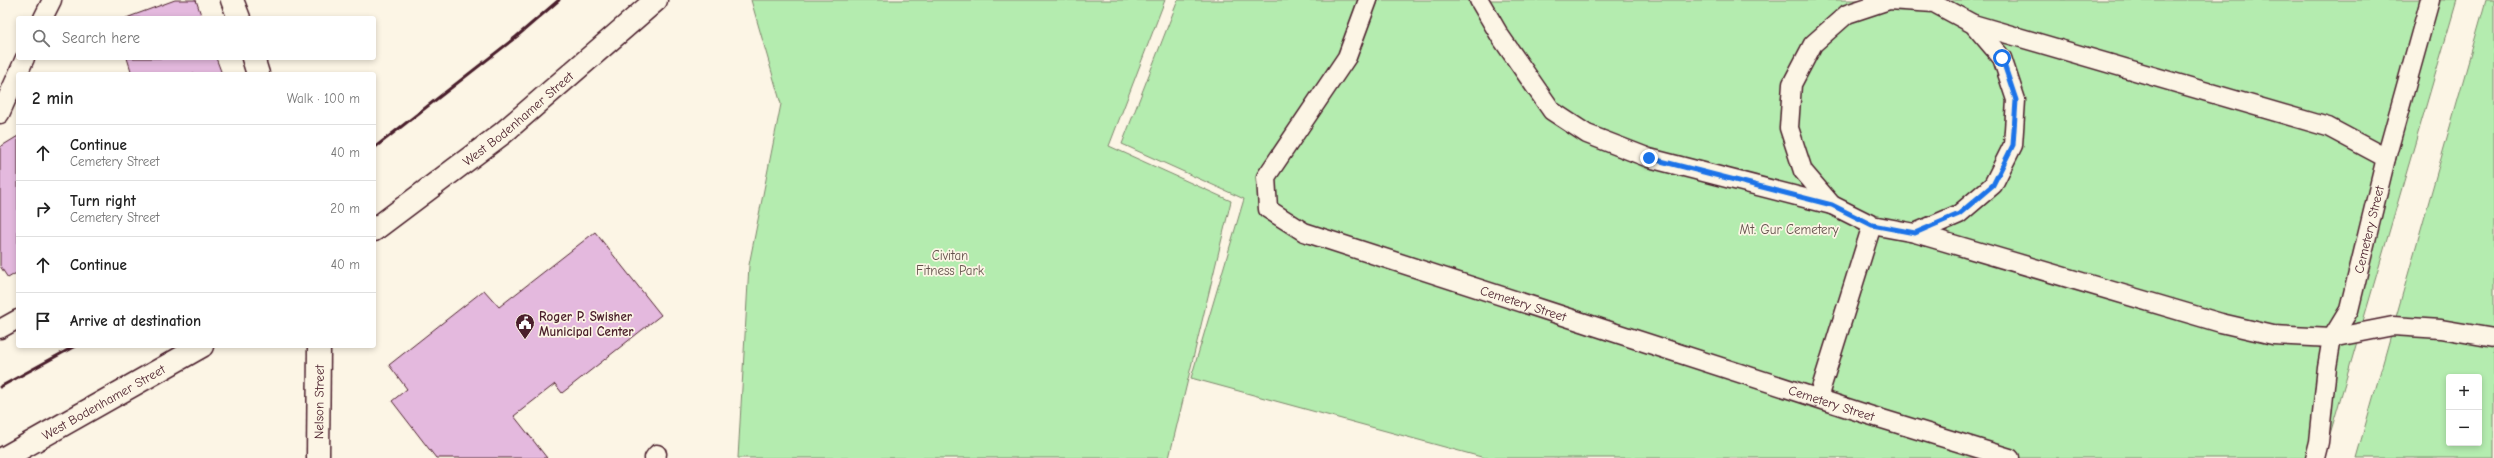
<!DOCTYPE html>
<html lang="en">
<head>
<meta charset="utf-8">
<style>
  body { margin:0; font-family:"Comic Neue",sans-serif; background:#f2f2f2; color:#222 }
  .controls { position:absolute; right:12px; bottom:12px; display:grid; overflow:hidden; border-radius:4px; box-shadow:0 2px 6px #0003 }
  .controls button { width:36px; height:36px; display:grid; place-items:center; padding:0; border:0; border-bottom:1px solid #e0e0e0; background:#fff; color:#222; font:20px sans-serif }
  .stop { position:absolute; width:12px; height:12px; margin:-9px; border:3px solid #1a73e8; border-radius:50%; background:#fff }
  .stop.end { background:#1a73e8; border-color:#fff; box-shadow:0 1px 4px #0008 }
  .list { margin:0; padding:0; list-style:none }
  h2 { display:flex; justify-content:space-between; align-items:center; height:52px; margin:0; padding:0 16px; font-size:17px }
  h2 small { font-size:13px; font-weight:400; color:#767676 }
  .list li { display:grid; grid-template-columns:26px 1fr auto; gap:12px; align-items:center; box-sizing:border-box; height:56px; padding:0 16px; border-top:1px solid #e0e0e0 }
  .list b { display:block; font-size:15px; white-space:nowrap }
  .list p { margin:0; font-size:13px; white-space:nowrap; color:#767676 }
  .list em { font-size:13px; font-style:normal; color:#767676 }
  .icon { flex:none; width:22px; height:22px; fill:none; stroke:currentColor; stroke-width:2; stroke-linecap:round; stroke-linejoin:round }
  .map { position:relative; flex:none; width:2494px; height:458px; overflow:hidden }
  .search { position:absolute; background:#fff; box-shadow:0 2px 6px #0003; left:16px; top:16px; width:360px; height:44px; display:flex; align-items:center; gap:10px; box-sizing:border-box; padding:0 14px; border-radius:4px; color:#767676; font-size:15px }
  .panel { position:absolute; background:#fff; box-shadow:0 2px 6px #0003; left:16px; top:72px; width:360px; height:276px; border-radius:4px }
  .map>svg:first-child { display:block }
  .green { fill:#b4ecaf; stroke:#7f866d; fill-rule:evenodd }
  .building { fill:#e4b9de; stroke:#4a1f2b }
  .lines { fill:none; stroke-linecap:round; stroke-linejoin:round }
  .service-casing { stroke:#4a1f2b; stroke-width:21 }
  .minor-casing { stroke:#4a1f2b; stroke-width:25 }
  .secondary-casing { stroke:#4a1f2b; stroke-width:25 }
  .service { stroke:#fcf5e5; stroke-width:18 }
  .minor { stroke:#fcf5e5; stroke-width:22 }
  .secondary { stroke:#fcf5e5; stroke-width:22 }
  .rail { stroke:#4a1f2b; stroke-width:3 }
  .route { stroke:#1a73e8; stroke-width:5 }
  .labels { text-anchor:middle; stroke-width:3.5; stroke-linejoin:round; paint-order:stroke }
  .street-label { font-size:13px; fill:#4a1f2b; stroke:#fcf5e5 }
  .park-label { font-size:13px; fill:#64524c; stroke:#fcf5e5 }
  .poi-label { font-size:13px; font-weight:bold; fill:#4a1f2b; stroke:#fcf5e5; text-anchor:start }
</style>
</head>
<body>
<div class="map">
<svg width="2494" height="458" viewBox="0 0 2494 458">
  <rect width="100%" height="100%" fill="#fcf5e5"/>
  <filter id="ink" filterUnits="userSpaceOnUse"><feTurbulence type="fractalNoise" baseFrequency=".025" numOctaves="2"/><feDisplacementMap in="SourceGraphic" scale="8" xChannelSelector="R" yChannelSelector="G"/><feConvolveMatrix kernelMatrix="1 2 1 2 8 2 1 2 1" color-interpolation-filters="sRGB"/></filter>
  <g filter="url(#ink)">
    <!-- green -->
    <path class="green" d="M751 0H1165L1109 146 1231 201 1169 458H738L749 265 781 104Z
      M1178 0H2457L2323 458H1485L1191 378 1244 199 1122 144Z
      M2486 0H2494V458H2356ZM2449 377H2479V443H2449Z"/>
    <!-- building -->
    <path class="building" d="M175 0H196L202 18H126Z
      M127 58H216L222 74H132Z
      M18 136V272L8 278 0 266V147Z
      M595 232 661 315 562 393 555 384 514 416 547 458H436L392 401 407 389 389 365 484 290 499 307Z"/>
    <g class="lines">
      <!-- service casing -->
      <g class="service-casing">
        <g id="service">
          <path id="s1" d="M1368 0 1347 57 1266 177 1268 209 1304 232 1869 415 2010 458"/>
          <path d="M1479 0 1500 36 1552 111 1587 134 1649 158 1832 205"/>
          <path d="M1889 0 1934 3 1973 24 2002 58 2016 100 2013 145 1993 185 1959 214 1915 233 1872 225 1832 205 1803 171 1789 128 1792 84 1813 44 1847 14Z"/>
          <path d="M43 18 52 0"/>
          <path d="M1973 24 2328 127 2386 158"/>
          <path d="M0 114 25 58"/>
          <path d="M1915 233 2221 323 2273 335 2332 338 2393 326 2441 329 2494 338"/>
          <path d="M0 329 18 319"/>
          <path d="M1818 398 1872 225"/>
          <path d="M654 458 657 454"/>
          <path id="s2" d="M2315 458 2319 442 2327 367 2332 338 2349 310 2386 158 2430 0"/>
        </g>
      </g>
      <!-- minor casing -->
      <g class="minor-casing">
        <g id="minor">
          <path d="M232 0 239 18"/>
          <path d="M253 58 258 74"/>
          <path id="s3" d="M318 458 319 346"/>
        </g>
      </g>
      <!-- secondary casing -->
      <g class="secondary-casing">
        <g id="secondary">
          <path id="s4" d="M374 230 503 133 656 0"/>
          <path id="s5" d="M4 458 202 346"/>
        </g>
      </g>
      <!-- service -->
      <use href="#service" class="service"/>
      <!-- minor -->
      <use href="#minor" class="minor"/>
      <!-- secondary -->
      <use href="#secondary" class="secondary"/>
      <!-- rail -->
      <path class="rail" d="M374 148 516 37 559 0
        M0 387 75 346"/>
    </g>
  </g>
  <g class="lines" filter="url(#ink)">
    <!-- route -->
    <path class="route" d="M1649 158 1832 205 1872 225 1915 233 1959 214 1993 185 2013 145 2016 100 2002 58"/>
  </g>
  <!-- icons -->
  <defs>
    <g id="civic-pin" transform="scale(1)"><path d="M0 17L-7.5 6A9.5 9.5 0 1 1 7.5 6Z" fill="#4a1f2b" stroke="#fcf5e5"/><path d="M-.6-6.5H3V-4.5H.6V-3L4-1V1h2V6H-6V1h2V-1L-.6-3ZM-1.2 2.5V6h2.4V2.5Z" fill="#fff"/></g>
  </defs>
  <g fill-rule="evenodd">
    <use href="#civic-pin" x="525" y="323"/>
  </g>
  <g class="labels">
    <!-- street labels -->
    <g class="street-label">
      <text dy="5" stroke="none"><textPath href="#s4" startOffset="182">West Bodenhamer Street</textPath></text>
      <text dy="5" stroke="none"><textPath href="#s2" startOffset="237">Cemetery Street</textPath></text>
      <text dy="5" stroke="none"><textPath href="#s1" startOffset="511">Cemetery Street</textPath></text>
      <text dy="5" stroke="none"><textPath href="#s5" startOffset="114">West Bodenhamer Street</textPath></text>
      <text dy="5" stroke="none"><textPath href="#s3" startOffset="56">Nelson Street</textPath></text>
      <text dy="5" stroke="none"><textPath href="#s1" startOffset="835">Cemetery Street</textPath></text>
    </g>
    <!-- park labels -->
    <g class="park-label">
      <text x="1789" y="234">Mt. Gur Cemetery</text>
      <text x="950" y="260">Civitan<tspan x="950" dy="15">Fitness Park</tspan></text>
    </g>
    <!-- poi labels -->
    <g class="poi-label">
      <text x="539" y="321">Roger P. Swisher<tspan x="539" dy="15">Municipal Center</tspan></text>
    </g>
  </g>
</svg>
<div class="controls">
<button>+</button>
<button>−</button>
</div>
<div class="stop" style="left:2002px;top:58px"></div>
<div class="stop end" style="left:1649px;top:158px"></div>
<div class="search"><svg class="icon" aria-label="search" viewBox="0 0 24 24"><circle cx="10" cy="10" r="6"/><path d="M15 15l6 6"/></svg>Search here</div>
<section class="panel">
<h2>2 min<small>Walk · 100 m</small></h2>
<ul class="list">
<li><svg class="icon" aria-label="ahead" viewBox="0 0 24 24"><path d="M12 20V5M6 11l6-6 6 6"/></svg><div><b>Continue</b><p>Cemetery Street</p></div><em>40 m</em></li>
<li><svg class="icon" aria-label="right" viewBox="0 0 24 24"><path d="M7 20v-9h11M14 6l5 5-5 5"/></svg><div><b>Turn right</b><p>Cemetery Street</p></div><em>20 m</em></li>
<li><svg class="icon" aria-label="ahead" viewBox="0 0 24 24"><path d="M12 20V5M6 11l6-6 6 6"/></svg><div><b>Continue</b></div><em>40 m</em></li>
<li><svg class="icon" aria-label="arrive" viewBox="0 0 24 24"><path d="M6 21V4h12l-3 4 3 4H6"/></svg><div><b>Arrive at destination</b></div></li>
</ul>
</section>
</div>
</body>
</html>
